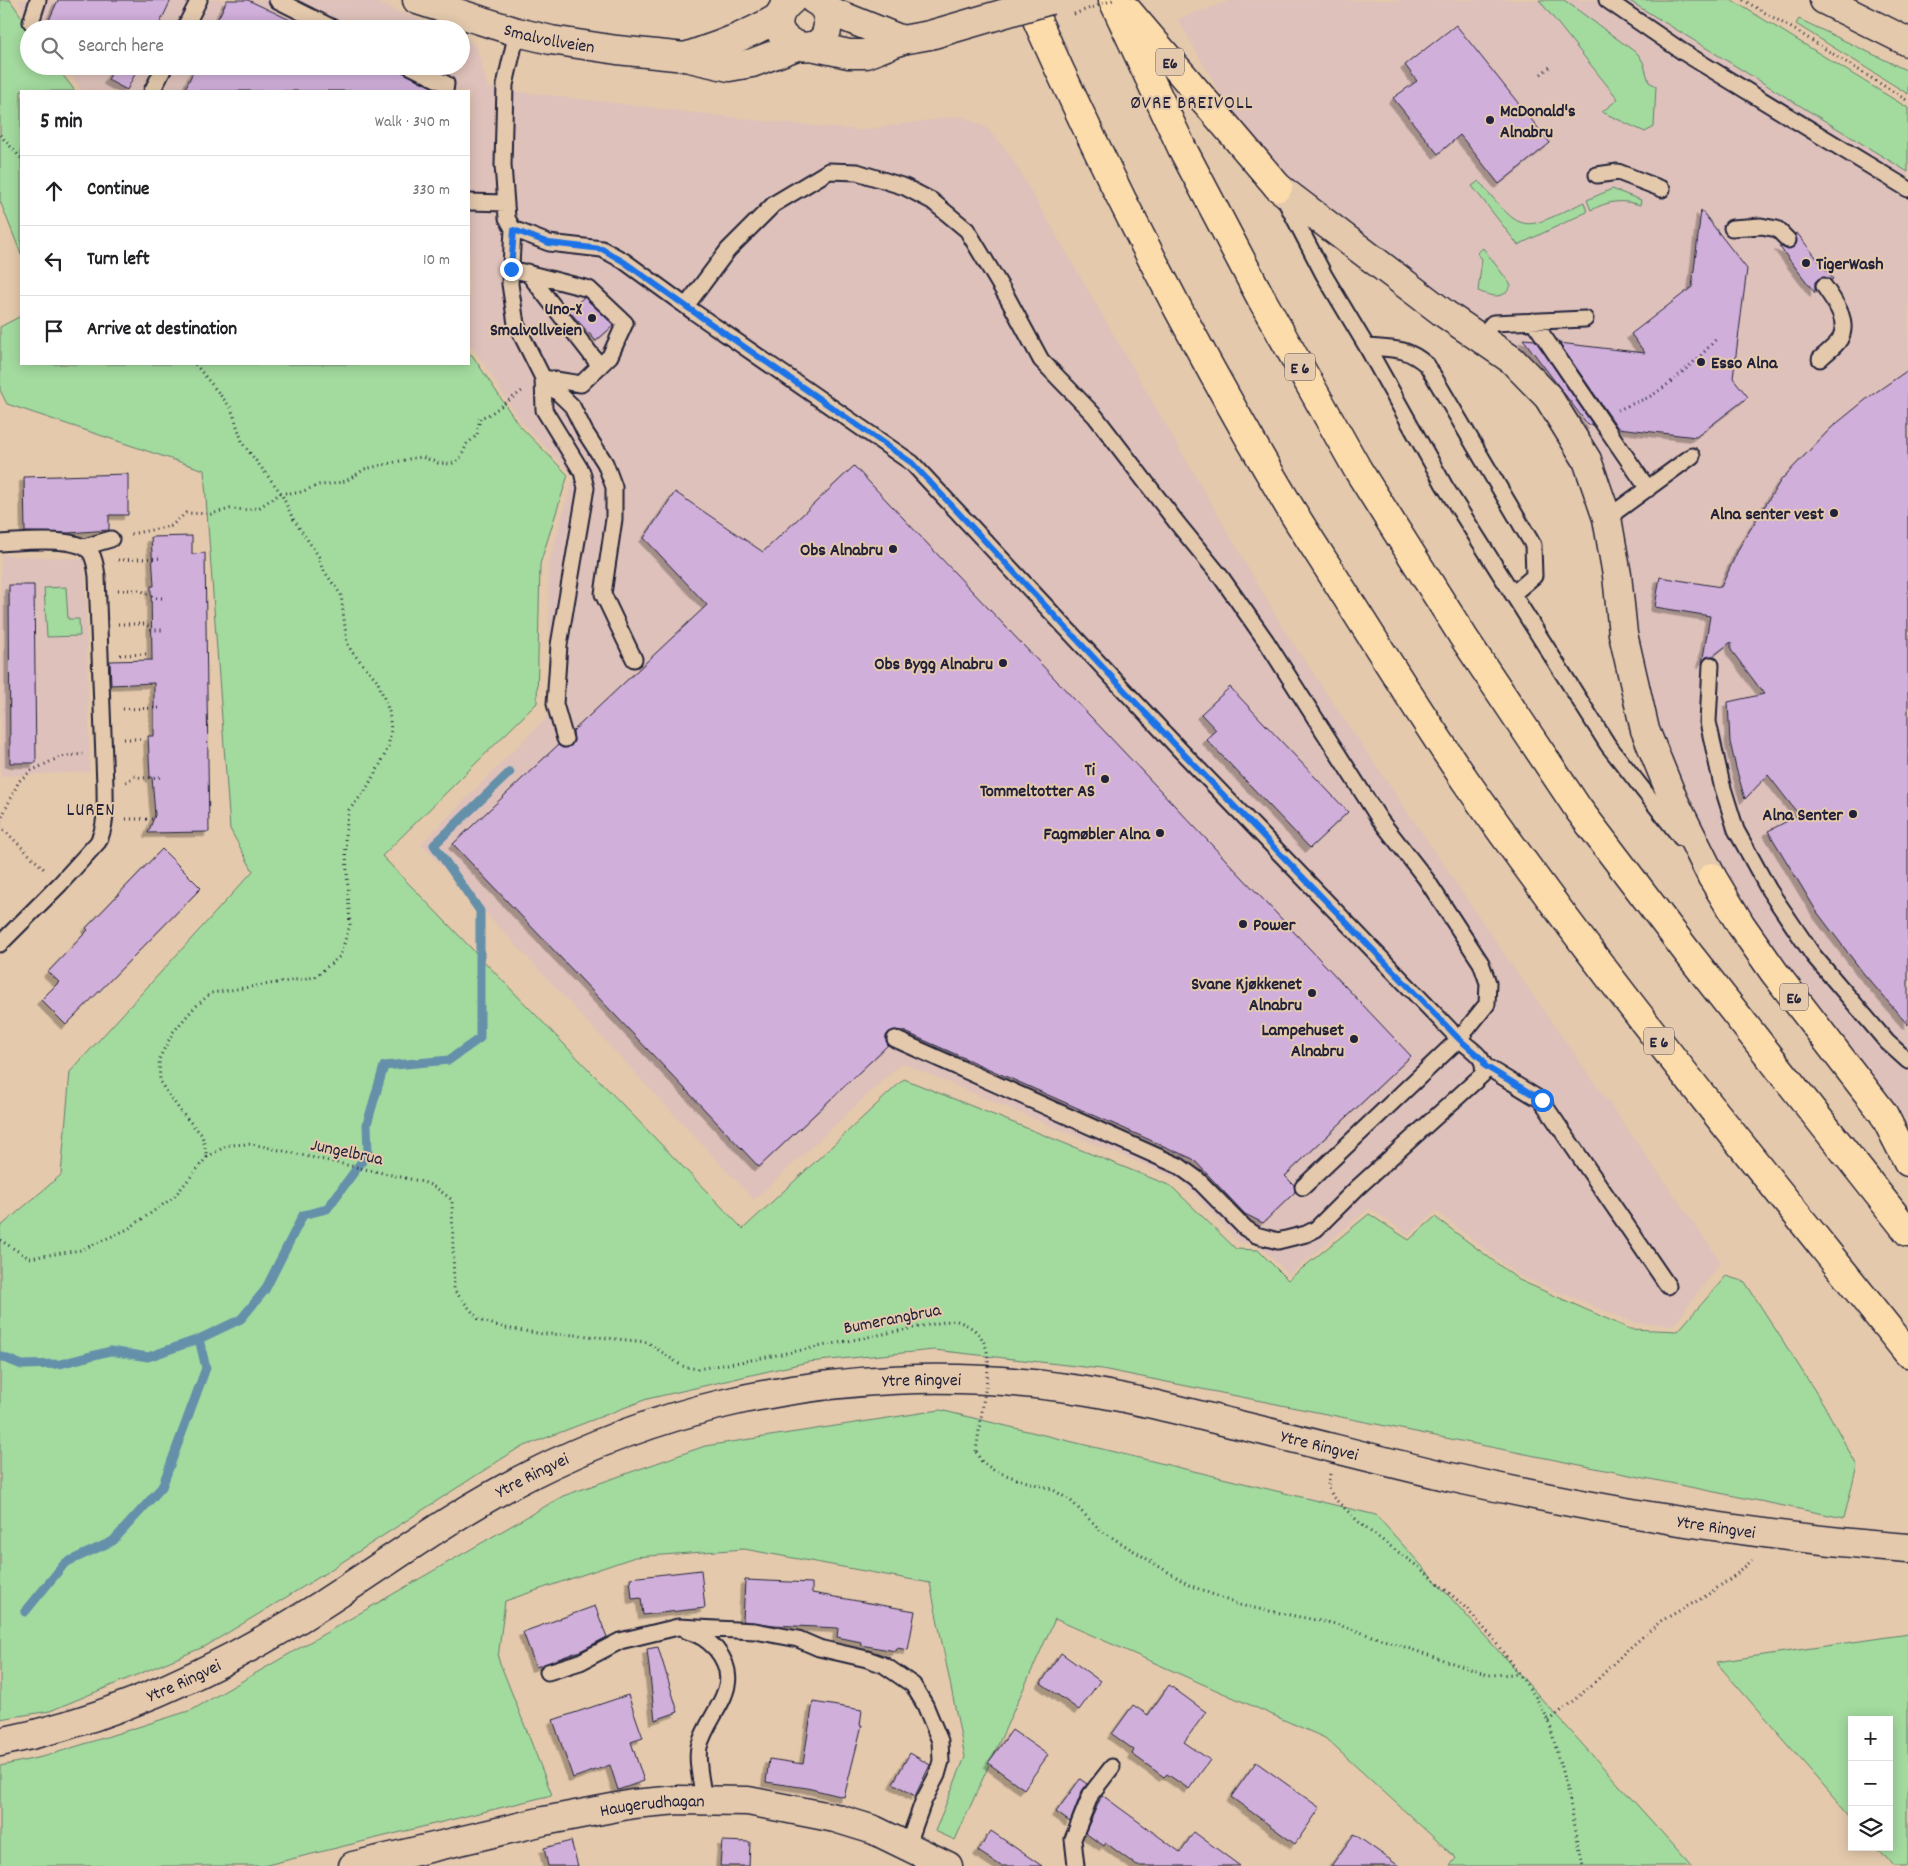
<!DOCTYPE html>
<html lang="en">
<head>
<meta charset="utf-8">
<style>
  body { margin:0; font-family:Dekko,sans-serif; background:#f2f2f2; color:#202124 }
  .controls { position:absolute; right:15px; bottom:15px; display:grid; overflow:hidden; border-radius:0px; box-shadow:0 2px 12px #0003 }
  .controls button { width:45px; height:45px; display:grid; place-items:center; padding:0; border:0; border-bottom:1px solid #e0e0e0; background:#fff; color:#202124; font:25px sans-serif }
  .stop { position:absolute; width:15px; height:15px; margin:-11px; border:4px solid #1a73e8; border-radius:50%; background:#fff }
  .stop.end { background:#1a73e8; border-color:#fff; box-shadow:0 1px 5px #0008 }
  .list { margin:0; padding:0; list-style:none }
  h2 { display:flex; justify-content:space-between; align-items:center; height:65px; margin:0; padding:0 20px; font-size:21px }
  h2 small { font-size:16px; font-weight:400; color:#757577 }
  .list li { display:grid; grid-template-columns:32px 1fr auto; gap:15px; align-items:center; box-sizing:border-box; height:70px; padding:0 20px; border-top:1px solid #e0e0e0 }
  .list b { display:block; font-size:19px; white-space:nowrap }
  .list em { font-size:16px; font-style:normal; color:#757577 }
  .icon { flex:none; width:28px; height:28px; fill:none; stroke:currentColor; stroke-width:2; stroke-linecap:round; stroke-linejoin:round }
  .map { position:relative; flex:none; width:1908px; height:1866px; overflow:hidden }
  .search { position:absolute; background:#fff; box-shadow:0 2px 12px #0003; left:20px; top:20px; width:450px; height:55px; display:flex; align-items:center; gap:12px; box-sizing:border-box; padding:0 18px; border-radius:28px; color:#757577; font-size:19px }
  .panel { position:absolute; background:#fff; box-shadow:0 2px 12px #0003; left:20px; top:90px; width:450px; height:275px; border-radius:0px }
  .map>svg:first-child { display:block }
  .built { fill:#dec1ba }
  .green { fill:#a3da9e; stroke:#627e6c }
  .lines { fill:none; stroke-linecap:round; stroke-linejoin:round }
  .stream { stroke:#6590aa; stroke-width:9 }
  .building { fill:#d0afda; stroke:#22223b; filter:url(#shadow) }
  .service-casing { stroke:#22223b; stroke-width:19 }
  .minor-casing { stroke:#22223b; stroke-width:31 }
  .tertiary-casing { stroke:#22223b; stroke-width:31 }
  .secondary-casing { stroke:#22223b; stroke-width:31 }
  .motorway-casing { stroke:#22223b; stroke-width:31 }
  .path { stroke:#22223b; stroke-width:3; stroke-dasharray:1 4; stroke-linecap:butt }
  .service { stroke:#e4c9ac; stroke-width:15 }
  .minor { stroke:#e4c9ac; stroke-width:28 }
  .tertiary { stroke:#e4c9ac; stroke-width:28 }
  .secondary { stroke:#e4c9ac; stroke-width:28 }
  .motorway { stroke:#fddcac; stroke-width:28 }
  .tertiary-bridge-casing { stroke:#22223b; stroke-width:31; stroke-linecap:butt }
  .path-bridge { stroke:#22223b; stroke-width:3; stroke-dasharray:1 4; stroke-linecap:butt }
  .tertiary-bridge { stroke:#e4c9ac; stroke-width:28 }
  .route { stroke:#1a73e8; stroke-width:6 }
  .poi-dot { fill:#22223b; stroke:#e4c9ac; stroke-width:2 }
  .labels { text-anchor:middle; stroke-width:4; stroke-linejoin:round; paint-order:stroke }
  .shield { fill:#e4c9ac; stroke:#5c545d; stroke-width:1 }
  .shield-label { font-size:16px; font-weight:bold; fill:#22223b }
  .street-label { font-size:18px; fill:#22223b; stroke:#e4c9ac }
  .poi-label { font-size:18px; font-weight:bold; fill:#22223b; stroke:#e4c9ac; text-anchor:end }
  .neighbourhood-label { font-size:19px; letter-spacing:1px; fill:#22223b; stroke:#e4c9ac }
</style>
</head>
<body>
<div class="map">
<svg width="1908" height="1866" viewBox="0 0 1908 1866">
  <defs>
    <filter id="shadow"><feDropShadow dx="-4.5" dy="4.5" stdDeviation="0" flood-color="#0004"/></filter>
  </defs>
  <rect width="100%" height="100%" fill="#e4c9ac"/>
  <filter id="ink" filterUnits="userSpaceOnUse"><feTurbulence type="fractalNoise" baseFrequency=".02" numOctaves="2"/><feDisplacementMap in="SourceGraphic" scale="10" xChannelSelector="R" yChannelSelector="G"/><feConvolveMatrix kernelMatrix="1 2 1 2 8 2 1 2 1" color-interpolation-filters="sRGB"/></filter>
  <g filter="url(#ink)">
    <!-- built -->
    <path class="built" d="M17 0H372L399 12 448 29H37Z
      M1232 0H1721L1908 109V1123L1717 877 1626 684 1585 497 1559 442 1528 392 1497 361 1318 226 1293 181 1262 154 1223 99 1178 19Z
      M461 34 477 48 488 88 764 121 859 130 961 116 987 128 1010 155 1287 635 1516 971 1721 1262 1674 1325 1635 1323 1519 1276 1436 1211 1409 1235 1369 1208 1289 1275 1259 1245 1238 1242 1182 1181 902 1063 754 1200 421 844 550 714 548 565 574 476 521 422 475 350 469 348V91H83L63 66H461Z
      M1 555 85 559 90 772 1 776Z"/>
    <!-- green -->
    <path class="green" d="M0 0H10L30 29 29 66H56L75 91H21V254L0 201Z
      M1539 0H1564L1638 54 1643 62 1649 82 1656 86 1654 127 1645 132 1602 112 1618 99Z
      M1628 0H1732L1908 108V172Z
      M1799 19 1908 71V94L1796 24Z
      M1479 181C1524 236 1521 232 1584 202L1587 212 1518 245 1472 186Z
      M1612 189 1641 200 1640 205C1621 199 1609 201 1591 210L1587 200Z
      M1483 248 1511 285C1505 301 1490 296 1478 291L1482 259 1477 253Z
      M21 316V364H469V354L472 355 518 424 568 475 540 564 537 703 382 856 743 1229 904 1079 1171 1186 1236 1249 1258 1250 1288 1280 1369 1214 1409 1240 1435 1217 1519 1280 1630 1329 1678 1331 1726 1276 1745 1282 1824 1405 1857 1466 1844 1518 1102 1369 934 1350 808 1362 647 1399 517 1449 316 1579 206 1646 50 1711 0 1719V1227L61 1175 70 1072 253 871 230 829 204 470 7 404 0 390V327Z
      M66 587 68 619H79L80 636 47 637 44 588Z
      M940 1410 1376 1515 1692 1866H1450L1456 1858 1325 1738 1055 1619 955 1840 935 1831 965 1757 930 1583 744 1549 635 1557 505 1601 498 1658 552 1795 263 1866H0V1766L46 1756 192 1710 563 1496 705 1446Z
      M1908 1634V1866H1893L1877 1847H1889V1720H1852V1818L1716 1662Z"/>
    <g class="lines">
      <!-- stream -->
      <path class="stream" d="M0 1356 22 1365 60 1364 110 1351 148 1357 199 1339
        M25 1612 65 1563 113 1541 162 1487 206 1368 199 1339 241 1319 265 1290 303 1215 327 1209 368 1153 367 1124 384 1066 449 1060 480 1038V911L434 845 510 772"/>
    </g>
    <!-- building -->
    <path class="building" d="M58 0H171L157 29H45Z
      M227 0H248L309 29H213Z
      M1456 25 1550 143 1499 184 1460 135 1438 154 1393 98 1417 81 1405 65Z
      M110 66H139L127 90 108 80 114 68Z
      M196 66H390L436 89V91H184Z
      M1701 210 1747 269 1733 378 1748 397 1696 437 1618 428 1559 343 1645 353 1631 334 1692 287Z
      M1797 233 1833 279 1831 280 1824 277 1818 279 1815 282V293L1779 246 1786 249 1794 247 1797 242 1795 234Z
      M584 297 614 325 596 341 569 311Z
      M1523 339 1535 340 1593 425H1588Z
      M1908 370V1025L1864 974 1817 912 1768 831 1799 815 1768 775 1745 799 1736 768 1730 742 1728 702 1764 694 1731 650V642L1713 656 1706 657 1702 664 1710 616 1655 607 1660 577 1721 587 1740 546 1781 480 1831 428 1869 397Z
      M854 466 1411 1056 1285 1176 1294 1185 1295 1192 1263 1223 1245 1214 1193 1159 903 1031 895 1030 889 1032 886 1036V1040L888 1045 759 1167 453 844 558 745 563 748 571 746 574 741 573 731 707 605 644 538 675 492 763 552Z
      M128 474V515H109V530L68 533 25 532 24 477Z
      M192 536V554L205 553 209 832 148 833 155 815 152 777H150L148 736H154V683L111 685 110 661 152 660 151 586H154L151 537Z
      M9 585H34L36 763H10Z
      M1230 687 1348 812 1310 848 1206 739 1216 730 1201 714Z
      M162 849 201 888 66 1025 41 1000 59 982 48 972 88 930 86 928Z
      M701 1570 705 1608 643 1615 641 1598 632 1599 630 1578Z
      M745 1580 812 1583V1593L915 1611 908 1650 897 1648 896 1651 860 1645 861 1642 837 1637 838 1628 774 1625 743 1621Z
      M595 1606 607 1637 580 1651 536 1667 523 1632Z
      M658 1647 678 1712 655 1720 647 1649Z
      M1061 1653 1100 1681 1079 1710 1041 1683Z
      M1169 1685 1206 1712 1184 1742 1210 1760 1189 1789 1167 1774 1164 1777 1132 1754 1134 1750 1112 1734 1133 1705 1148 1715Z
      M628 1695 643 1738 631 1742 644 1781 618 1790 610 1765 573 1778 553 1720Z
      M813 1702 862 1710 860 1725H862L844 1797 807 1788 766 1782 769 1759 803 1764Z
      M1012 1730 1048 1755 1024 1789 988 1763Z
      M910 1753 930 1765 915 1796 893 1783Z
      M1256 1762 1320 1808 1295 1844 1231 1797Z
      M1080 1779 1087 1784 1082 1791 1070 1822 1056 1812Z
      M1102 1795 1180 1852 1194 1832 1240 1866H1137L1106 1843 1104 1846 1085 1833Z
      M991 1831 1042 1866H1001L978 1851Z
      M1354 1834 1399 1866H1331Z
      M571 1841 578 1866H548L544 1848Z
      M722 1841 750 1842 749 1866H720Z"/>
    <g class="lines">
      <!-- service casing -->
      <g class="service-casing">
        <path id="service" d="M277 0 335 29
          M1607 0 1683 52 1908 189
          M31 22 38 0
          M184 29 199 0
          M517 32 505 85 503 165 507 218 513 229 549 243 602 249 624 261 694 312 912 463 1181 751 1459 1039C1471 1050 1489 1058 1482 1075L1357 1188 1316 1229 1306 1234 1278 1241 1256 1235 1245 1228 1197 1179 1179 1166 895 1039
          M410 66 446 84 445 91
          M152 91 165 66
          M1597 175 1618 172 1662 189
          M1284 198 1324 275 1367 347 1444 485 1608 745 1681 838
          M469 202 505 203
          M1732 228 1761 226 1777 229 1788 240
          M513 229 510 284 516 324 543 378 572 406 585 432 605 463 614 487V519L603 594 634 659
          M511 269 589 289 625 323 610 356 581 384 543 378
          M527 272 600 366
          M686 306 728 250 774 204 829 171 857 172 905 187 932 201 967 230 1007 297 1041 360 1095 416 1177 523 1221 577 1266 641 1380 820 1426 879 1481 963 1488 983 1487 1004 1459 1039 1303 1187
          M1533 321 1648 489
          M1481 337 1493 323 1585 319
          M1367 347C1394 349 1406 347 1427 365L1533 545 1534 576 1513 594
          M1820 359C1826 353 1836 346 1840 339 1850 320 1834 301 1824 286
          M543 378 544 410 582 472 586 488 559 645 555 704 565 739
          M1607 518 1692 456
          M0 543C21 542 78 535 91 553 95 560 96 568 97 576L105 786C105 805 107 825 98 842L60 884 0 944
          M84 547 111 539
          M1711 665 1708 722 1722 785 1736 830 1769 890 1813 955 1887 1042 1908 1061
          M1485 1066 1541 1100 1668 1286
          M687 1631C699 1634 708 1640 716 1649 747 1687 708 1711 699 1747 696 1763 702 1784 704 1800
          M548 1672 580 1662 620 1641 678 1627 755 1631 798 1639 819 1648 867 1659 884 1665 913 1685 925 1705 940 1741 941 1761 937 1775 923 1802 907 1847
          M1076 1866 1073 1839 1091 1794 1112 1767"/>
      </g>
      <!-- minor casing -->
      <g class="minor-casing">
        <g id="minor">
          <path d="M1278 187 1445 314 1512 360 1548 397 1587 460 1607 518 1617 575 1623 634 1645 730 1674 801 1712 877"/>
          <path id="s1" d="M353 1866 544 1821 633 1804 678 1800 748 1801 835 1818 874 1830 948 1866"/>
        </g>
      </g>
      <!-- tertiary casing -->
      <g class="tertiary-casing">
        <g id="tertiary">
          <path id="s2" d="M417 0 517 32 551 40 617 50 685 57 729 67 752 63 797 46"/>
          <path d="M792 0C747 36 827 72 828 22 828 12 822 4 814 0"/>
          <path d="M825 9 902 40"/>
          <path d="M811 46 849 54H866L902 40 930 35"/>
          <path d="M685 57C717 46 750 35 779 17"/>
        </g>
      </g>
      <!-- secondary casing -->
      <g class="secondary-casing">
        <g id="secondary">
          <path d="M1824 0 1908 42"/>
          <path id="s3" d="M0 1742C115 1719 224 1667 323 1604 390 1561 456 1512 528 1476 591 1444 658 1419 726 1403 837 1377 955 1372 1067 1388 1124 1396 1179 1410 1235 1424 1306 1441 1378 1460 1450 1477 1601 1511 1754 1536 1908 1548"/>
        </g>
      </g>
      <!-- motorway casing -->
      <g class="motorway-casing">
        <path id="motorway" d="M1028 0C1105 174 1192 343 1289 506 1306 534 1324 561 1341 588 1382 653 1422 717 1465 780 1603 978 1757 1164 1908 1353
          M1113 0 1182 148 1261 298 1358 470 1464 638 1579 810 1688 953 1908 1232
          M1128 11 1278 187
          M1712 877 1741 925 1774 972 1883 1113 1908 1162"/>
      </g>
      <!-- path -->
      <path class="path" d="M1743 0 1795 30 1908 101
        M1541 74 1551 66
        M0 135 21 158
        M1618 410C1627 406 1637 402 1647 398 1667 388 1703 355 1717 338
        M131 534 171 526 186 513 211 514 230 509 248 510 260 507 281 493H298L319 485 333 484 346 481 365 469 413 458 422 457 438 463 450 464 456 462 461 457 467 444 477 435 480 418 490 414 522 391
        M118 560 162 558
        M118 590H140L155 598H165
        M118 624H146L152 630H163
        M120 655 147 654
        M123 709 162 708
        M124 739H143
        M126 782 135 776 142 778 163 777
        M126 819H156
        M0 821 19 781 31 771 60 757 83 754
        M0 826 45 870
        M207 1157 228 1145 252 1144 419 1181C432 1184 441 1191 452 1200L454 1290 479 1320 505 1328 543 1334 578 1335 647 1342 682 1366 697 1369 746 1361
        M0 1240 29 1258 81 1250 128 1229 174 1197 207 1157 202 1135 181 1112 160 1082 159 1059 173 1032 194 1008 211 993 315 977 340 956 350 925 345 836 349 810 365 791 381 763 388 747 391 730 389 711 377 680 352 652 347 643 341 595 322 568 319 557 292 517 281 493 243 444 231 408 195 364
        M976 1452 982 1462 995 1471 1020 1480 1052 1489 1071 1501 1100 1530 1189 1585 1239 1605 1336 1624 1488 1675 1517 1674
        M1330 1474 1328 1486 1333 1497 1363 1526 1421 1569 1462 1604 1491 1636 1535 1696 1549 1721 1554 1741 1570 1802 1583 1866
        M1549 1721 1593 1684 1625 1652 1661 1621 1706 1596 1742 1570 1752 1560"/>
      <!-- service -->
      <use href="#service" class="service"/>
      <!-- minor -->
      <use href="#minor" class="minor"/>
      <!-- tertiary -->
      <use href="#tertiary" class="tertiary"/>
      <!-- secondary -->
      <use href="#secondary" class="secondary"/>
      <!-- motorway -->
      <use href="#motorway" class="motorway"/>
      <!-- tertiary-bridge casing -->
      <g class="tertiary-bridge-casing">
        <path id="tertiary-bridge" d="M930 35 1050 0"/>
      </g>
      <!-- path-bridge -->
      <path class="path-bridge" d="M1074 14 1113 0
        M746 1361 954 1320C998 1333 989 1367 983 1403 981 1419 978 1436 976 1452"/>
      <!-- tertiary-bridge -->
      <use href="#tertiary-bridge" class="tertiary-bridge"/>
    </g>
  </g>
  <g class="lines" filter="url(#ink)">
    <!-- route -->
    <path class="route" d="M511 269 514 230 549 243 602 249 624 262 694 312 912 463 1181 751 1459 1039 1483 1060 1485 1066 1542 1100"/>
  </g>
  <!-- markers -->
  <g class="poi-dot">
    <circle cx="1490" cy="120" r="5"/>
    <circle cx="1806" cy="263" r="5"/>
    <circle cx="592" cy="318" r="5"/>
    <circle cx="1701" cy="362" r="5"/>
    <circle cx="1834" cy="513" r="5"/>
    <circle cx="893" cy="549" r="5"/>
    <circle cx="1003" cy="663" r="5"/>
    <circle cx="1105" cy="779" r="5"/>
    <circle cx="1853" cy="814" r="5"/>
    <circle cx="1160" cy="833" r="5"/>
    <circle cx="1243" cy="924" r="5"/>
    <circle cx="1312" cy="993" r="5"/>
    <circle cx="1354" cy="1039" r="5"/>
  </g>
  <g class="labels">
    <!-- shield labels -->
    <g class="shield">
      <rect x="1156" y="48.5" width="28" height="27" rx="4"/>
      <rect x="1285" y="353.5" width="30" height="27" rx="4"/>
      <rect x="1780" y="983.5" width="28" height="27" rx="4"/>
      <rect x="1644" y="1027.5" width="30" height="27" rx="4"/>
    </g>
    <g class="shield-label">
      <text x="1170" y="68">E6</text>
      <text x="1300" y="373">E 6</text>
      <text x="1794" y="1003">E6</text>
      <text x="1659" y="1047">E 6</text>
    </g>
    <!-- street labels -->
    <g class="street-label">
      <text dy="6" stroke="none"><textPath href="#s2" startOffset="138">Smalvollveien</textPath></text>
      <text transform="translate(347 1151) rotate(12)" y="6">Jungelbrua</text>
      <text transform="translate(892 1318) rotate(-11)" y="6">Bumerangbrua</text>
      <text dy="6" stroke="none"><textPath href="#s3" startOffset="1004">Ytre Ringvei</textPath></text>
      <text dy="6" stroke="none"><textPath href="#s3" startOffset="1409">Ytre Ringvei</textPath></text>
      <text dy="6" stroke="none"><textPath href="#s3" startOffset="599">Ytre Ringvei</textPath></text>
      <text dy="6" stroke="none"><textPath href="#s3" startOffset="1814">Ytre Ringvei</textPath></text>
      <text dy="6" stroke="none"><textPath href="#s3" startOffset="194">Ytre Ringvei</textPath></text>
      <text dy="6" stroke="none"><textPath href="#s1" startOffset="306">Haugerudhagan</textPath></text>
    </g>
    <!-- poi labels -->
    <g class="poi-label">
      <text x="1500" y="116" text-anchor="start">McDonald's<tspan x="1500" dy="21">Alnabru</tspan></text>
      <text x="1816" y="269" text-anchor="start">TigerWash</text>
      <text x="582" y="314">Uno-X<tspan x="582" dy="21">Smalvollveien</tspan></text>
      <text x="1711" y="368" text-anchor="start">Esso Alna</text>
      <text x="1824" y="519">Alna senter vest</text>
      <text x="883" y="555">Obs Alnabru</text>
      <text x="993" y="669">Obs Bygg Alnabru</text>
      <text x="1095" y="775">Ti<tspan x="1095" dy="21">Tommeltotter AS</tspan></text>
      <text x="1843" y="820">Alna Senter</text>
      <text x="1150" y="839">Fagmøbler Alna</text>
      <text x="1253" y="930" text-anchor="start">Power</text>
      <text x="1302" y="989">Svane Kjøkkenet<tspan x="1302" dy="21">Alnabru</tspan></text>
      <text x="1344" y="1035">Lampehuset<tspan x="1344" dy="21">Alnabru</tspan></text>
    </g>
    <!-- neighbourhood labels -->
    <g class="neighbourhood-label">
      <text x="1192" y="108">ØVRE BREIVOLL</text>
      <text x="91" y="815">LUREN</text>
    </g>
  </g>
</svg>
<div class="controls">
<button>+</button>
<button>−</button>
<button><svg class="icon" aria-label="layers" viewBox="0 0 24 24"><path d="M12 4l9 5-9 5-9-5zM3 14l9 5 9-5"/></svg></button>
</div>
<div class="stop" style="left:1542px;top:1100px"></div>
<div class="stop end" style="left:511px;top:269px"></div>
<div class="search"><svg class="icon" aria-label="search" viewBox="0 0 24 24"><circle cx="10" cy="10" r="6"/><path d="M15 15l6 6"/></svg>Search here</div>
<section class="panel">
<h2>5 min<small>Walk · 340 m</small></h2>
<ul class="list">
<li><svg class="icon" aria-label="ahead" viewBox="0 0 24 24"><path d="M12 20V5M6 11l6-6 6 6"/></svg><div><b>Continue</b></div><em>330 m</em></li>
<li><svg class="icon" aria-label="left" viewBox="0 0 24 24"><path d="M17 20v-9H6M10 6l-5 5 5 5"/></svg><div><b>Turn left</b></div><em>10 m</em></li>
<li><svg class="icon" aria-label="arrive" viewBox="0 0 24 24"><path d="M6 21V4h12l-3 4 3 4H6"/></svg><div><b>Arrive at destination</b></div></li>
</ul>
</section>
</div>
</body>
</html>
